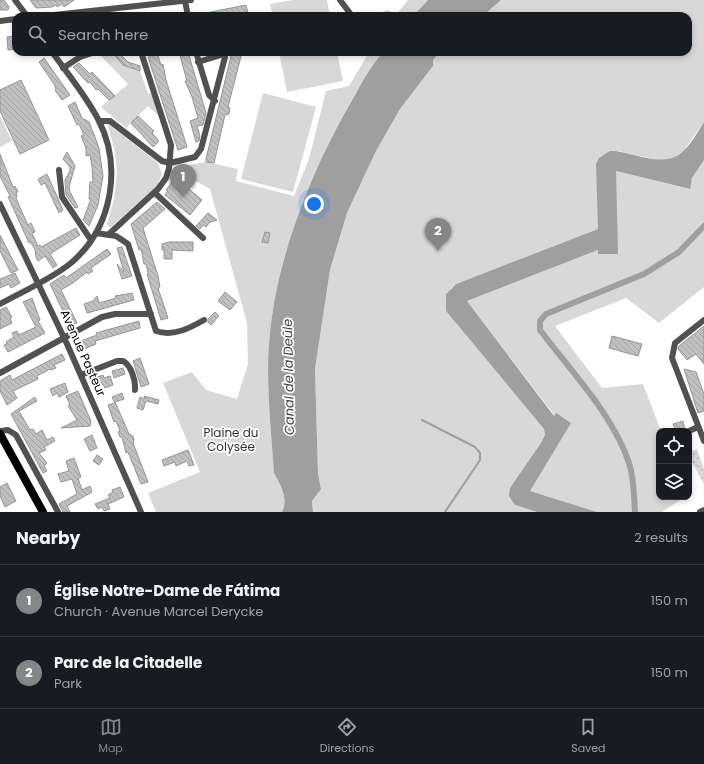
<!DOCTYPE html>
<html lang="en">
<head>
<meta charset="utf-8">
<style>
  body { margin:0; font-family:Poppins,sans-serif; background:#242831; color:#f1f3f6 }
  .controls { position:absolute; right:12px; bottom:12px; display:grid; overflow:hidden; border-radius:8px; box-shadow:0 2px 6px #0003 }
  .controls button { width:36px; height:36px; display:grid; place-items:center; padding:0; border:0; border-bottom:1px solid #363941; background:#171b24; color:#f1f3f6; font:20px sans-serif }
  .you { position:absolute; left:314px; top:204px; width:14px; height:14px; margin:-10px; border:3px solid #fff; border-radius:50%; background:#1a73e8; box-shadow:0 0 0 6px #1a73e833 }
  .badge { display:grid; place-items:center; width:26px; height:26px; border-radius:50%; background:#858687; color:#fff; font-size:13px; font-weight:700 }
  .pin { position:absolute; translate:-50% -33px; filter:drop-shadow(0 1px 2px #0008) }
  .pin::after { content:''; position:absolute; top:21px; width:14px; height:12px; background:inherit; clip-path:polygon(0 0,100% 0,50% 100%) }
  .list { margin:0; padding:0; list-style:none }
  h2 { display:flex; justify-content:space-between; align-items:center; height:52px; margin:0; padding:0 16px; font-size:17px }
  h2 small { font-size:13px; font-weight:400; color:#9ea1a6 }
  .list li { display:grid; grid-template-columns:26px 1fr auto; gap:12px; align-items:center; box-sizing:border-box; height:72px; padding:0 16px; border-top:1px solid #363941 }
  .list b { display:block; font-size:15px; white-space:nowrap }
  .list p { margin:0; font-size:13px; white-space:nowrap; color:#9ea1a6 }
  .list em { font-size:13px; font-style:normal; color:#9ea1a6 }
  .icon { flex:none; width:22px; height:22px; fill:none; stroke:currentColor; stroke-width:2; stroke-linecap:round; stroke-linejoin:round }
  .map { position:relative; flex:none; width:704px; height:512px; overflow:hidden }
  .search { position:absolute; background:#171b24; box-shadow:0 2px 6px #0003; left:12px; right:12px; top:12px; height:44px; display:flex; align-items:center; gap:10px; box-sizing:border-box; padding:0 14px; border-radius:12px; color:#9ea1a6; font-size:15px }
  .sheet { height:196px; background:#171b24 }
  nav { display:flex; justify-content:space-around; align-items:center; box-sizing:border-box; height:56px; border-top:1px solid #363941; background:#171b24; font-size:11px; color:#9ea1a6 }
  nav a { display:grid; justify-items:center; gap:2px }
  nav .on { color:#858687 }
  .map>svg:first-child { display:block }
  .grass { fill:url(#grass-dots) }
  .green { fill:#d8d8d8 }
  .water { fill:#9f9f9f }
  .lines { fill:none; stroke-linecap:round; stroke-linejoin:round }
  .stream { stroke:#9f9f9f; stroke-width:2 }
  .canal { stroke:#9f9f9f; stroke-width:6 }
  .building { fill:url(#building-back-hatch); stroke:#959595 }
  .minor { stroke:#515151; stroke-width:6 }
  .major { stroke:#000; stroke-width:8 }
  .labels { text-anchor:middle; stroke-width:3.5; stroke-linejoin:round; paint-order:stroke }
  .street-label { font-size:12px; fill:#000; stroke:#fff }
  .park-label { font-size:12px; fill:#2f2f2f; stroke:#fff }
  .water-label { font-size:13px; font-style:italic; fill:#404040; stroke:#fff }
</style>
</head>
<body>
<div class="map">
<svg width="704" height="512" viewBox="0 0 704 512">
  <defs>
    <pattern id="grass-dots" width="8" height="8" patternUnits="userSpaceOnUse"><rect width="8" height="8" fill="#d8d8d8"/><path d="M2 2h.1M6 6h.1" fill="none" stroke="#b8b8b8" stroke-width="1.8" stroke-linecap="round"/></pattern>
    <pattern id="building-back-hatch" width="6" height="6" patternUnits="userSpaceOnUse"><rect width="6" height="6" fill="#c0c0c0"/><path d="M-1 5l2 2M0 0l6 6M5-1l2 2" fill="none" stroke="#a3a3a3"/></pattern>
  </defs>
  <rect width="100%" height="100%" fill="#fff"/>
  <!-- grass -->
  <path class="grass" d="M690 445 693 451 697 449 704 469V484L689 457Z"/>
  <!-- green -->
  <path class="green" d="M293 0H327L330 16H273L270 4Z
    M408 0H428L413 16H373L387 10 397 14Z
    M501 0H704V122L684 150 675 157 662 161 618 151 598 213V229L456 284 450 289 446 311 544 429 545 435 515 505 537 512H313L312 501 321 489 318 473 315 369 330 270 347 213 376 151 400 109 433 66V60L440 52H688V16H483Z
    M279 52H337L343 81 287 92Z
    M369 52H383C339 112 309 180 288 251 280 278 272 305 270 333 265 379 271 427 274 473 280 484 289 499 282 512H156L148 493 200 472 163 383 192 372 206 390 237 399 248 364 247 323 210 189 182 173 188 165 206 162 238 169 236 181 294 196 309 159 326 91 349 86Z
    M112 53 123 65 140 71 148 93 153 94 161 118 148 106 126 128 101 107 128 84 100 55Z
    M263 93 316 107 293 192 241 179Z
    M0 116 12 141 0 147Z
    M107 123 158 163 162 174 157 186 110 228 107 224 114 199 117 172 115 152Z
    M704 160V287L659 323 626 298 555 326 602 388 643 384 661 431H659V497H685L662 512H597L530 491 556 414 555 416 467 301 598 250V253L616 171 689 189 692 178Z"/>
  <!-- water -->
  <path class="water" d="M428 0H501L483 16H413Z
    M383 52H440L433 60V66L400 109 376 151 347 213 330 270 315 369 318 473 321 489 312 501 313 512H282C289 499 280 484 274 473 271 428 265 377 270 333 277 256 315 162 355 95 363 80 372 65 383 52Z
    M704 122V160L692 178 690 189 616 171 618 254H598V250L467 301 554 416 556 413 571 423 530 491 597 512H537L515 505 509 496 510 488 541 443 545 435 544 429 446 311V294L456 284 598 229 596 164 599 158 610 151C634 151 665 171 684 150 692 143 698 131 704 122Z"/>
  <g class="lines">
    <!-- stream -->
    <path class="stream" d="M422 420 475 447 480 453V460L445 512"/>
    <!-- canal -->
    <path class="canal" d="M635 512C634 497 634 478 629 463 614 416 570 370 540 330V321L546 314 644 274 679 252 704 226"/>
  </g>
  <!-- building -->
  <path class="building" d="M0 0H4L9 7 8 10H0Z
    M30 0H74L64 7 62 4 57 7 56 5 52 7 36 8Z
    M246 5 248 13 237 16H201V14Z
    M16 36V49L8 50 7 37Z
    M112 52H118L128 62 140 66V71L123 65Z
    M149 52H157L161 65 163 64 166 80 187 147 178 150 148 57H150Z
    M179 52H188L206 113 203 125 197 126 200 136 199 141 196 142 190 121 198 118 192 97 185 81H187Z
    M232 52H242L228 107 230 108 229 114 225 115 214 163 206 162V159Z
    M44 58 70 95 62 100 55 90 56 89 54 84 39 62Z
    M79 63 90 74 92 72 115 96 109 100 98 89 96 90 90 82 88 83 73 67Z
    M21 80 49 140 20 154 0 111V90Z
    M75 102 82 118 89 122 95 137 99 148 103 176 98 205 89 226 83 220 91 199H89L90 182H93L92 166 90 155 86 156V148L81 136 84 135 79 124 77 125 68 106Z
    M138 116 154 131 152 133 159 141 153 147 131 123Z
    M67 152 75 166 69 187 70 192 78 207 75 208 66 195 65 180 70 171V167L63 159Z
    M0 154 13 187 15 186 18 192 16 193 17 197 16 198 22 212 28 225 31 223 35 232 32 233 38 246 40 245 41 247 76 228 80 235 50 254 57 265 53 268 45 256 38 261 36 257 35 249 30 242 29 243 9 199 8 197 10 196 0 176Z
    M182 173 188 178 183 184 202 200 190 215 165 195 168 191 166 190 172 182 174 183Z
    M47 174 63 210 59 213 45 183 41 185 38 179Z
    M157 202 165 209 143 228 158 276 160 287 158 288 168 318 161 320 147 274 148 273 146 264H144L141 249 139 250 131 224Z
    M208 213 217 220 210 222 206 227 203 225 200 229 196 226Z
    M265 232 270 233 268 243 262 242Z
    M0 235 18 270 11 273 0 251Z
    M169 242H193V251L172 250V259H164V250H162V244Z
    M122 247 132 276 122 279 117 264 124 272 117 248Z
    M107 249 111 254 91 268 93 271 88 274 87 272 73 283 61 290 77 323 70 326 50 284 64 275 66 278Z
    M15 273 20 283 11 288 9 284 0 288V279Z
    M225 292 237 302 230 310 218 301Z
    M132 293 134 300 87 313 84 304 93 301 97 296 99 303 116 298 115 296Z
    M32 298 40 320 38 321 45 333 8 352 4 345 7 344 6 342 14 337 12 333 17 331 19 335 36 327 23 302Z
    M6 307 12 317 10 318 12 323 0 329V310Z
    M215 312 219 316 211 325 208 322V319Z
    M139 321 140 328 95 341 96 344 81 350 78 342 97 335 96 333Z
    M704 326V364L696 354 687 360 678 349 679 346Z
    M612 336 642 344 638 356 609 348Z
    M62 354 65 360 54 365 56 368 51 370 50 369 37 376 38 379 13 391 17 398 7 405 0 391V381L10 375 12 380Z
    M140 358 149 384 141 387 133 361Z
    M123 368 125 374 114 378 112 371Z
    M684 369 696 372 704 394V411L698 413Z
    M103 375 104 378 110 376 113 385 105 388 103 384 97 386 95 378Z
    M65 383 68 392 59 397 57 393 53 396 50 389Z
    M78 391 91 421 90 426 61 428 77 420 68 406 70 405 66 396Z
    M122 393 124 399 115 402 129 434 133 436 134 440 133 443 148 482 141 484 128 452 126 453 122 437H120L118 432 120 431 116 421 114 422 108 405 115 403 112 397Z
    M144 396 159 400 158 404 146 401 143 410 137 408 140 397 145 399Z
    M35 397 37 401 19 411 30 430 33 429 36 434 42 430 47 440 53 437 55 441 44 447 46 450 39 453 47 463 44 466 47 471 43 473 11 414Z
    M683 421 685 431H676L673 424Z
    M92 435 97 448 90 451 84 439Z
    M188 450 194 465 189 466 187 461 176 466 175 462 164 466 162 460Z
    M97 455 103 459 99 465 93 461Z
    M74 458 81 477 78 478 82 490 90 486 92 492 67 506 70 512H63L59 504 77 494 72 479 61 482 58 474 69 471 66 461Z
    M7 483 16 501 5 507 0 496V487Z
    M120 487 124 497 108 504 110 509 104 511 102 507 98 509 95 504 110 498 108 495 113 492 112 490Z"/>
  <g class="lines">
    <!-- minor -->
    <path class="minor" d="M15 0 27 16
      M340 0 352 16
      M185 1 188 16
      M45 16 191 0
      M0 21 16 19
      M196 52 209 95 215 101
      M63 68 80 57 95 52
      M99 121H110L162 161 170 163 195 157 201 149 225 57 224 54 198 62
      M59 170 62 197 91 240
      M155 193 203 238
      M0 204 67 344 141 512
      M96 233 116 236 128 244 156 331C173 337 190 328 204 320
      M109 234 158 189 166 178 169 168 171 145 141 52
      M0 304C23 291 50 280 71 263 112 228 123 167 98 119 86 96 68 74 52 52
      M704 320 675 343 672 358 704 441
      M0 373 102 317 115 314H151
      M81 375 117 361H123C131 365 136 381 135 390
      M0 431 8 430 16 435 58 512
      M689 431 698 427
      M700 512 704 510"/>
    <!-- major -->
    <path class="major" d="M0 434 43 512"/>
  </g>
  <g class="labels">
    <!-- street labels -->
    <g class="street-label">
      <text transform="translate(83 353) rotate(66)" y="4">Avenue Pasteur</text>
    </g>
    <!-- park labels -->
    <g class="park-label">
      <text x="231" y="437">Plaine du<tspan x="231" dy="14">Colysée</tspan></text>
    </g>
    <!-- water labels -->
    <g class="water-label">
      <text transform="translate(288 377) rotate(-91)" y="5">Canal de la Deûle</text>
    </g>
  </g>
</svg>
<div class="controls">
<button><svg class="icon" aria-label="locate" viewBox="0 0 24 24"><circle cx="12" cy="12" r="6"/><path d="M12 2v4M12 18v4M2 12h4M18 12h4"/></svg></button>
<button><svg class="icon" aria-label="layers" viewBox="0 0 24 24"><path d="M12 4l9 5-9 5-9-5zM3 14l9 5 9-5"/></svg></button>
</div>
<div class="you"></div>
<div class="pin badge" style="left:183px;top:197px">1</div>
<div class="pin badge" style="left:438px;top:251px">2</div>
<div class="search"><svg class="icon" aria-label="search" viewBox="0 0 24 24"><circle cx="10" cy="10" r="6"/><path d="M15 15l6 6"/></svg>Search here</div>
</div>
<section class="sheet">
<h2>Nearby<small>2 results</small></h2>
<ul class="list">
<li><span class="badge">1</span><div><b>Église Notre-Dame de Fátima</b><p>Church · Avenue Marcel Derycke</p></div><em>150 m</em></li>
<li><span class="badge">2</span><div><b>Parc de la Citadelle</b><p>Park</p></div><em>150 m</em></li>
</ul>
</section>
<nav>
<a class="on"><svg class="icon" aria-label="map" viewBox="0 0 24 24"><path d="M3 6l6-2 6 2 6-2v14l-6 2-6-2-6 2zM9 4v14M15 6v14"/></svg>Map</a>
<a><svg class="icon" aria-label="directions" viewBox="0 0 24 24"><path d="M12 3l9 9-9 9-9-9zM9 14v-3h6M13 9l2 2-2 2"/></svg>Directions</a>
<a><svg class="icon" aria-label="saved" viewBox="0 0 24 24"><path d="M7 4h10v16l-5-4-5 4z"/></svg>Saved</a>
</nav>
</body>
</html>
